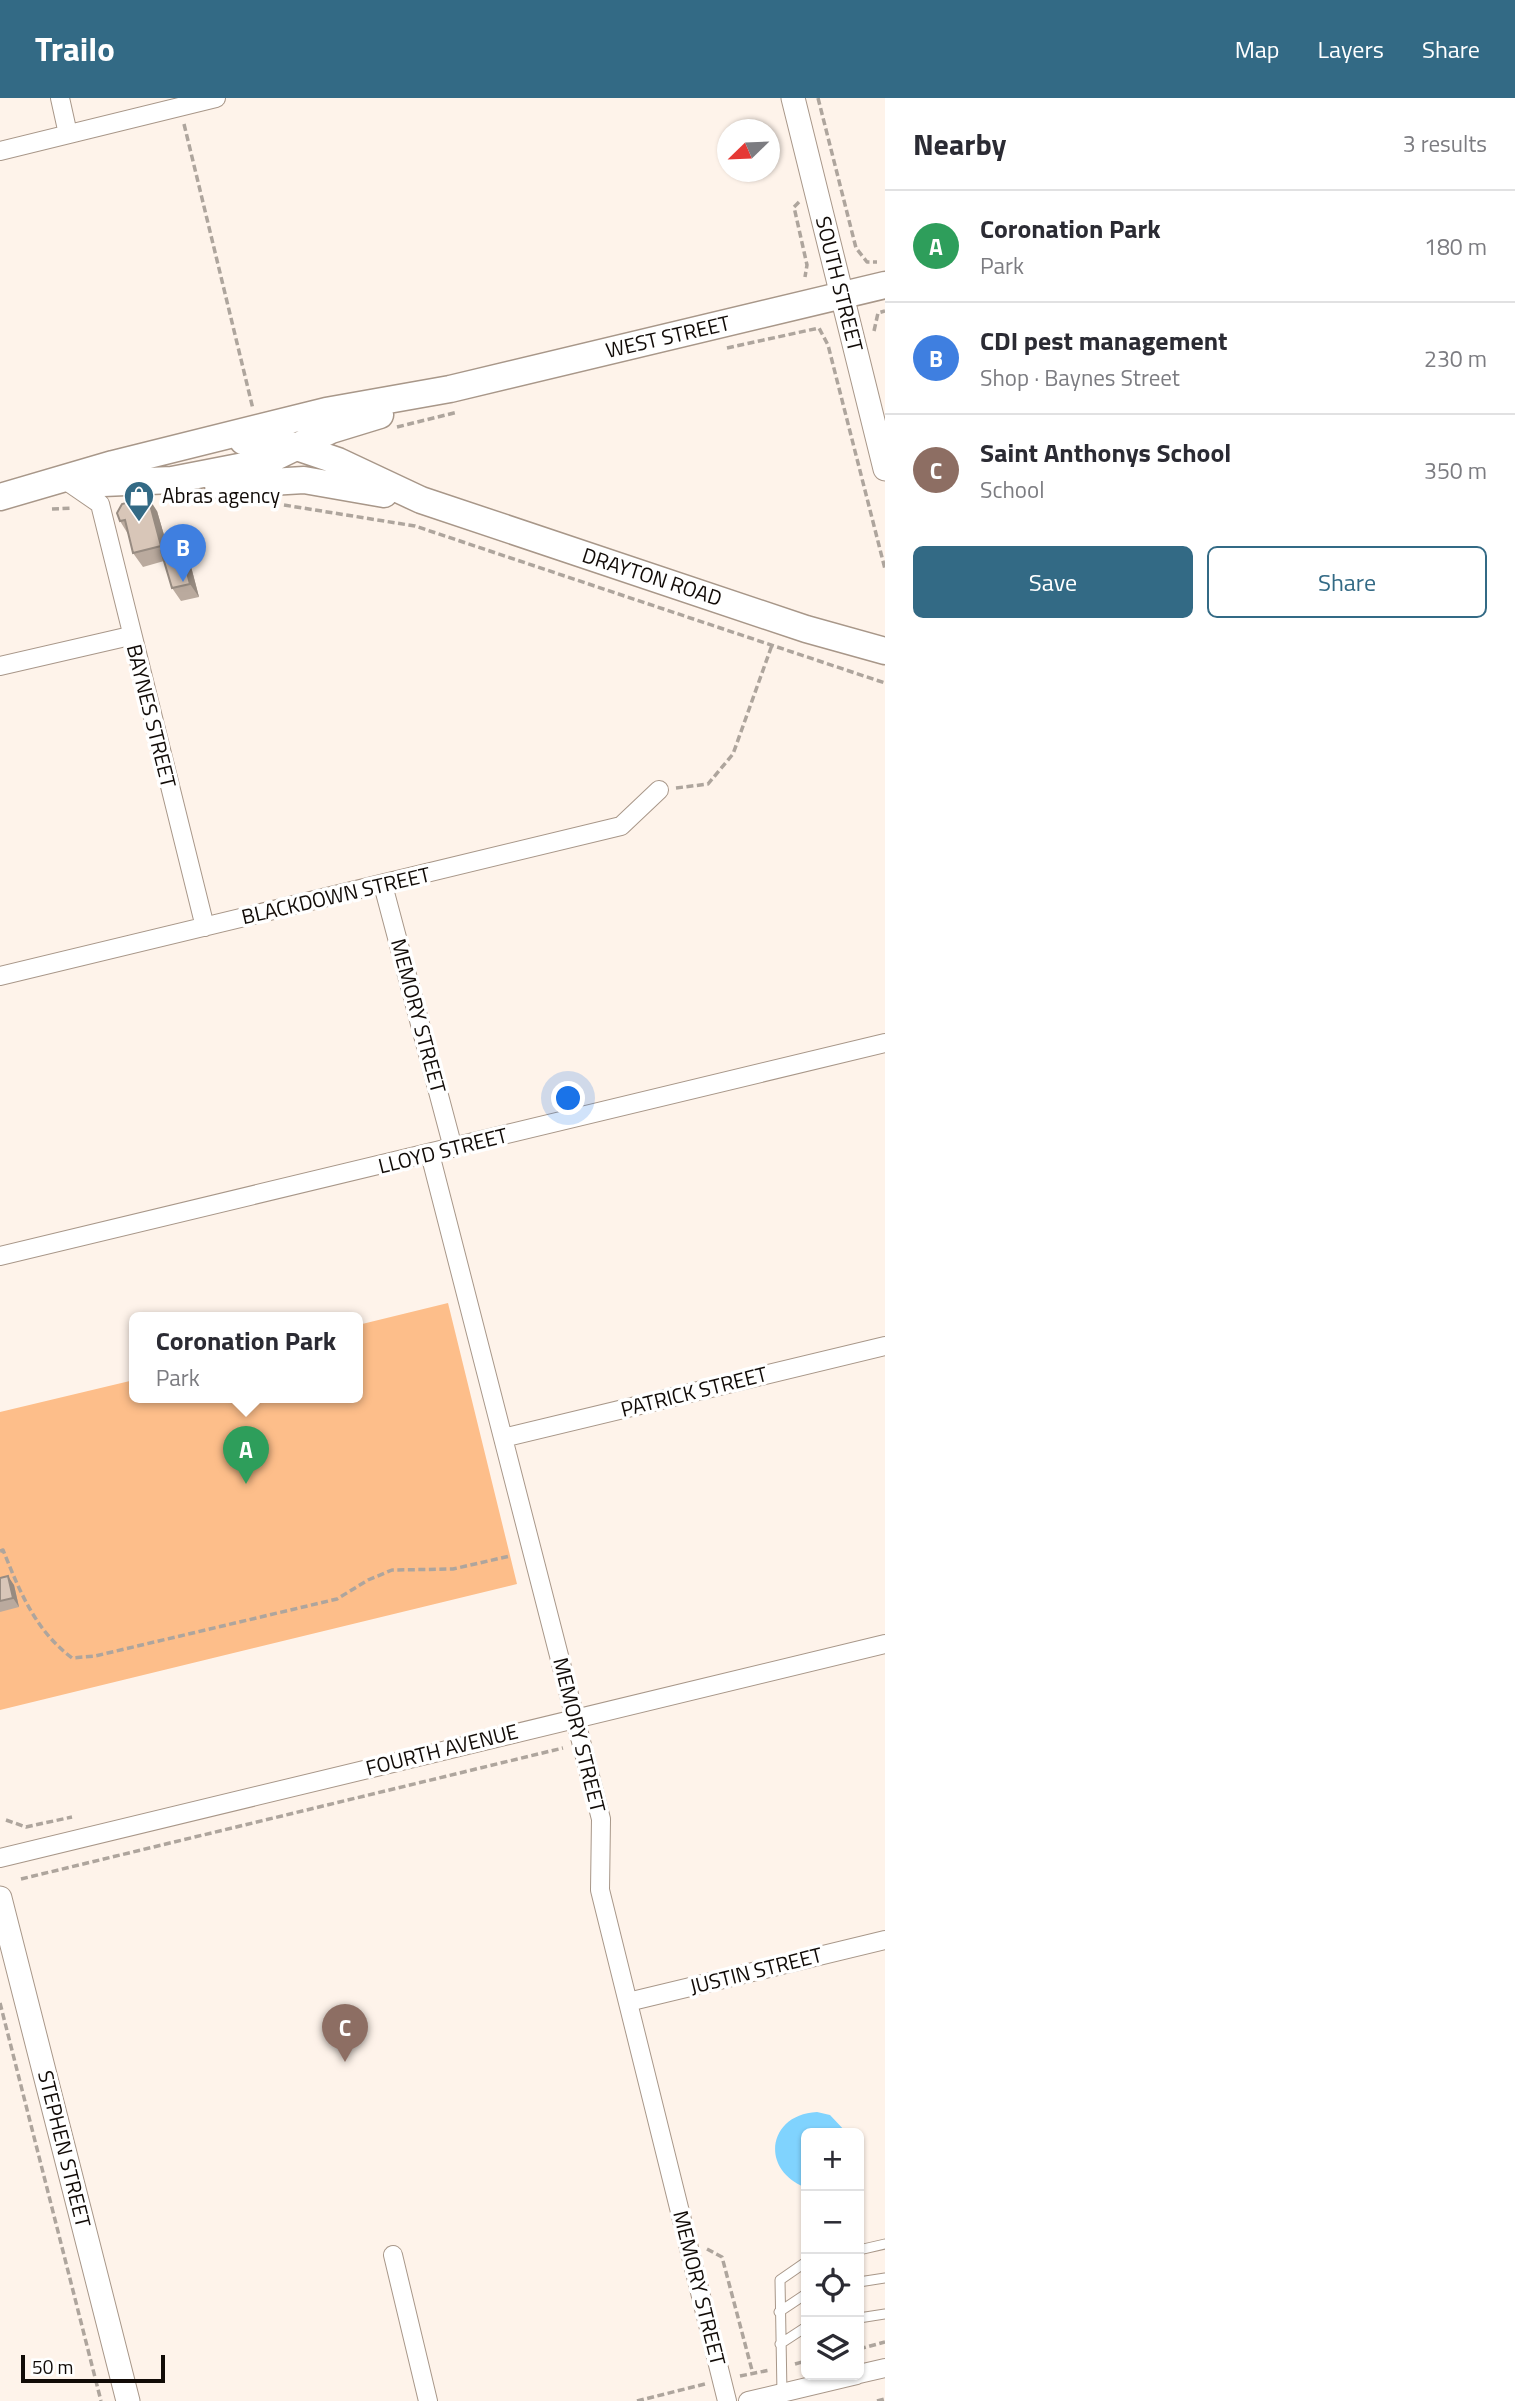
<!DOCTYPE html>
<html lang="en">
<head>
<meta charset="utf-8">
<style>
  body { margin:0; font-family:"Titillium Web",sans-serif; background:#f7f7f7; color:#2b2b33 }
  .controls { position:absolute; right:21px; bottom:21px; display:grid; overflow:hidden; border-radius:10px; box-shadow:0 2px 5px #0004 }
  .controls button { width:63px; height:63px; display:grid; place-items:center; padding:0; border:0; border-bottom:2px solid #e1e1e2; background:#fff; color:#2b2b33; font:35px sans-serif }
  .compass { position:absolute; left:717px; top:21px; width:63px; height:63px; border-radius:50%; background:#fff; box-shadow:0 2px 5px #0004; rotate:247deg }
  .scale { position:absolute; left:21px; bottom:18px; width:144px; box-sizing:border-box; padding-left:7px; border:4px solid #110b07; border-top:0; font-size:19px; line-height:24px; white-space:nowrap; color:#110b07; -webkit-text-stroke:5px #fff; paint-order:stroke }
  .you { position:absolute; left:569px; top:1001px; width:24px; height:24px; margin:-18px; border:5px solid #fff; border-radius:50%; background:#1a73e8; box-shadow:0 0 0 10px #1a73e833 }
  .badge { display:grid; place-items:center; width:46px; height:46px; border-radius:50%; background:#336a85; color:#fff; font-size:23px; font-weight:700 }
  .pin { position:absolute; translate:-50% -58px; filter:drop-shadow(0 2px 4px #0008) }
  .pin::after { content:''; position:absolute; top:37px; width:24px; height:21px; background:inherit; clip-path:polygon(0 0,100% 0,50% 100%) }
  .popup { position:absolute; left:129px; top:1214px; width:234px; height:91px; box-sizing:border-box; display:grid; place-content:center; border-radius:10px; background:#fff; filter:drop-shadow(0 2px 5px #0005); font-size:23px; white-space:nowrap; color:#7c7c81 }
  .popup b { font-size:26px; color:#2b2b33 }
  .popup::after { content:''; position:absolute; left:50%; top:100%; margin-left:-14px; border:14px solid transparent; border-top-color:#fff }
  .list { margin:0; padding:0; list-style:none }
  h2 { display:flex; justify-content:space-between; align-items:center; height:91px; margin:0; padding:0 28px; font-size:30px }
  h2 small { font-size:23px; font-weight:400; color:#7c7c81 }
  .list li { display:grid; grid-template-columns:46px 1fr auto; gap:21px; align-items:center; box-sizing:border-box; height:112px; padding:0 28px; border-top:2px solid #e1e1e2 }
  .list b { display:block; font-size:26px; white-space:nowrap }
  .list p { margin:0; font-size:23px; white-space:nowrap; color:#7c7c81 }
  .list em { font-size:23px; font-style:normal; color:#7c7c81 }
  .actions { display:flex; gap:14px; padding:21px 28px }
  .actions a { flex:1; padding:16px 0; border:2px solid #336a85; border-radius:10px; text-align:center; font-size:24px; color:#336a85 }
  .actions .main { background:#336a85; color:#fff }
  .icon { flex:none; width:38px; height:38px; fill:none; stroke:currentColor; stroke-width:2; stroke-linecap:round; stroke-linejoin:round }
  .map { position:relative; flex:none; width:885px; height:2303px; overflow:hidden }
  header { display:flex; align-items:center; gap:42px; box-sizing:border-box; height:98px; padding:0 35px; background:#336a85; color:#fff }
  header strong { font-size:33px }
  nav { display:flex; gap:38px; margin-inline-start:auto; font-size:24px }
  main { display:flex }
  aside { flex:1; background:#fff }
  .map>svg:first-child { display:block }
  .green { fill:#fdbe8a }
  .water { fill:#80d3fe }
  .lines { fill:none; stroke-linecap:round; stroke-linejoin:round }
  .service-casing { stroke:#a89789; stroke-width:11 }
  .minor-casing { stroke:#a89789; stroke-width:20 }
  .tertiary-casing { stroke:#a89789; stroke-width:25 }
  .secondary-casing { stroke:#a89789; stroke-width:29 }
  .path { stroke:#aea59d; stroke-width:3.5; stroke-dasharray:7 3.5; stroke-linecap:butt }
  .service { stroke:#fff; stroke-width:9 }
  .minor { stroke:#fff; stroke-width:18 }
  .tertiary { stroke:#fff; stroke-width:23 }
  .secondary { stroke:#fff; stroke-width:26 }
  .wall { fill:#baaa9e }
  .shaded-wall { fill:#978b81 }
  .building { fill:#d8c6b8; stroke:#978b81; stroke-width:2 }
  .labels { text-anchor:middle; stroke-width:7; stroke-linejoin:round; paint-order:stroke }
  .street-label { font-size:21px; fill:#110b07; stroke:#fff }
  .poi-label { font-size:21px; fill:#110b07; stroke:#fff; text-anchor:start }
</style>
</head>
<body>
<header>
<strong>Trailo</strong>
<nav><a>Map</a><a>Layers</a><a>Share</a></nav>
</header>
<main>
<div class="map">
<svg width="885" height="2303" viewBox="0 0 885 2303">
  <rect width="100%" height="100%" fill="#fef3ea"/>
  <!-- green -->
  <path class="green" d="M448 1205 517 1486 0 1612V1314L134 1282V1300H358V1227Z"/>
  <!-- water -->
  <path class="water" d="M817 2014 830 2017 847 2035H806V2090L804 2089C759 2070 769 2016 817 2014Z"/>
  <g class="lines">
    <!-- service casing -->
    <g class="service-casing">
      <path id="service" d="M859 2152 885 2146
        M859 2184 885 2180
        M779 2214 806 2196
        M859 2220 885 2216
        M780 2246 806 2229
        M782 2295 780 2182 806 2164"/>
    </g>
    <!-- minor casing -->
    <g class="minor-casing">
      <path id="minor" d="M60 0 68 36
        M0 53 216 0
        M71 386 100 406 205 829
        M0 568 130 538
        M383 787 453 1050
        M0 878 621 728 659 692
        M430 1056 601 1721 600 1792 727 2303
        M0 1158 885 945
        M503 1340 885 1248
        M0 1760 885 1546
        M628 1904 885 1842
        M393 2157 428 2303
        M859 2276 885 2270
        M748 2303 857 2277"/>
    </g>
    <!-- tertiary casing -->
    <g class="tertiary-casing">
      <path id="tertiary" d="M793 0 885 371
        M0 1800 128 2303"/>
    </g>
    <!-- secondary casing -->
    <g class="secondary-casing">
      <path id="secondary" d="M243 343 273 341 338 363 421 402 806 531 885 553
        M80 386 172 382 244 368 269 362 331 332 380 317
        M218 387 304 382 384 396
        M0 399 113 366 326 313 450 291 885 187"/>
    </g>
    <!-- path -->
    <path class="path" d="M818 0 856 150 867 164H877
      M184 26 253 311
      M799 104 794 109 807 167 805 179
      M874 233 878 215 885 213
      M727 250 819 230 828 247 885 471
      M397 329 458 314
      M284 407 415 428 885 585
      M52 411 73 410
      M676 690 708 686 733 656 772 547
      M0 1453 3 1452C20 1494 35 1532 72 1560L95 1558 337 1501 368 1482 392 1472 453 1471 510 1458
      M6 1722 26 1729 72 1719
      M21 1781 563 1650
      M0 1905 101 2303
      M707 2151 722 2159 753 2276
      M859 2251 885 2244
      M795 2266 806 2263
      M740 2278 770 2272
      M637 2303 705 2286
      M877 2303 885 2301"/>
    <!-- service -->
    <use href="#service" class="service"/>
    <!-- minor -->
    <use href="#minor" class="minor"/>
    <!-- tertiary -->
    <use href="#tertiary" class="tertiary"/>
    <!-- secondary -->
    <use href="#secondary" class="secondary"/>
  </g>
  <!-- wall -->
  <path class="wall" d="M157 413 168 451 180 448 189 461 199 499 181 503 172 490 164 463 143 469 133 455 128 436 120 423Z
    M0 1480 14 1487 19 1509 0 1514Z"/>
  <!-- shaded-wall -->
  <path class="shaded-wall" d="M148 399 157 413 171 461 161 448Z
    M180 448 189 461 199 499 190 486Z
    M8 1478 14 1487 19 1509 13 1500Z"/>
  <!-- building -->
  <path class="building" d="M148 399 161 448 133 455 125 422 120 423 117 415 122 406Z
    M180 448 190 486 172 490 161 453Z
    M8 1478 13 1500 0 1503V1480Z"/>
  <!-- icons -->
  <defs>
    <g id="shop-pin" transform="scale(1.575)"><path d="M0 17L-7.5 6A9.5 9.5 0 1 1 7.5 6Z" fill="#336a85" stroke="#fff"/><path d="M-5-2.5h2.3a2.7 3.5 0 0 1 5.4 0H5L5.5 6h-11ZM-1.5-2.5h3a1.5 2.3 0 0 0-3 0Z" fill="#fff"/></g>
  </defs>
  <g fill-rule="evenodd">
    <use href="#shop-pin" x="139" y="398"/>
  </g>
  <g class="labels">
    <!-- street labels -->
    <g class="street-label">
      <text transform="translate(839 186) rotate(76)" y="7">SOUTH STREET</text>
      <text transform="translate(668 239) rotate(-13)" y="7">WEST STREET</text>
      <text transform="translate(652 479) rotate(18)" y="7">DRAYTON ROAD</text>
      <text transform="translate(151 618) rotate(76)" y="7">BAYNES STREET</text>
      <text transform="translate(336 798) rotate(-13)" y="7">BLACKDOWN STREET</text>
      <text transform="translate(418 918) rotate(75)" y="7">MEMORY STREET</text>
      <text transform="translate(443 1053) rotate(-14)" y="7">LLOYD STREET</text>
      <text transform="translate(694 1294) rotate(-14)" y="7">PATRICK STREET</text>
      <text transform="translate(579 1637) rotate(76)" y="7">MEMORY STREET</text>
      <text transform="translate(442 1652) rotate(-14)" y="7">FOURTH AVENUE</text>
      <text transform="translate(756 1873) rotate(-14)" y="7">JUSTIN STREET</text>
      <text transform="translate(64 2051) rotate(76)" y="7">STEPHEN STREET</text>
      <text transform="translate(699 2190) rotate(76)" y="7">MEMORY STREET</text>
    </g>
    <!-- poi labels -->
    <g class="poi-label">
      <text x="162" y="405">Abras agency</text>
    </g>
  </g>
</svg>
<div class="controls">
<button>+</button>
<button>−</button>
<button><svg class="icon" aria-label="locate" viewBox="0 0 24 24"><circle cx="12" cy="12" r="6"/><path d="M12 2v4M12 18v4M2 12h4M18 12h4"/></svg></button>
<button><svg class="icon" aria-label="layers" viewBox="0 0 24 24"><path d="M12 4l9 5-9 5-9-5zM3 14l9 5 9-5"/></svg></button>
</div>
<svg class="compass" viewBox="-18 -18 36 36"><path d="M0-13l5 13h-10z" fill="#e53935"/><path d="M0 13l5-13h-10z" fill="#7c7c81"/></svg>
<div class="scale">50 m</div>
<div class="you"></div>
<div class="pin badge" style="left:246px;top:1386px;background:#2e9e5b">A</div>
<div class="popup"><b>Coronation Park</b>Park</div>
<div class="pin badge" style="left:183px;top:484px;background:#3f7fe0">B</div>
<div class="pin badge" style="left:345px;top:1964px;background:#8d6e63">C</div>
</div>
<aside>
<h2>Nearby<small>3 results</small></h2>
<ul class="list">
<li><span class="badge" style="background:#2e9e5b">A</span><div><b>Coronation Park</b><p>Park</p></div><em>180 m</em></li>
<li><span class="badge" style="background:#3f7fe0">B</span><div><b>CDI pest management</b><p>Shop · Baynes Street</p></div><em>230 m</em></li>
<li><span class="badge" style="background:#8d6e63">C</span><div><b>Saint Anthonys School</b><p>School</p></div><em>350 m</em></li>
</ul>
<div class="actions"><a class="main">Save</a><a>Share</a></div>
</aside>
</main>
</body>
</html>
